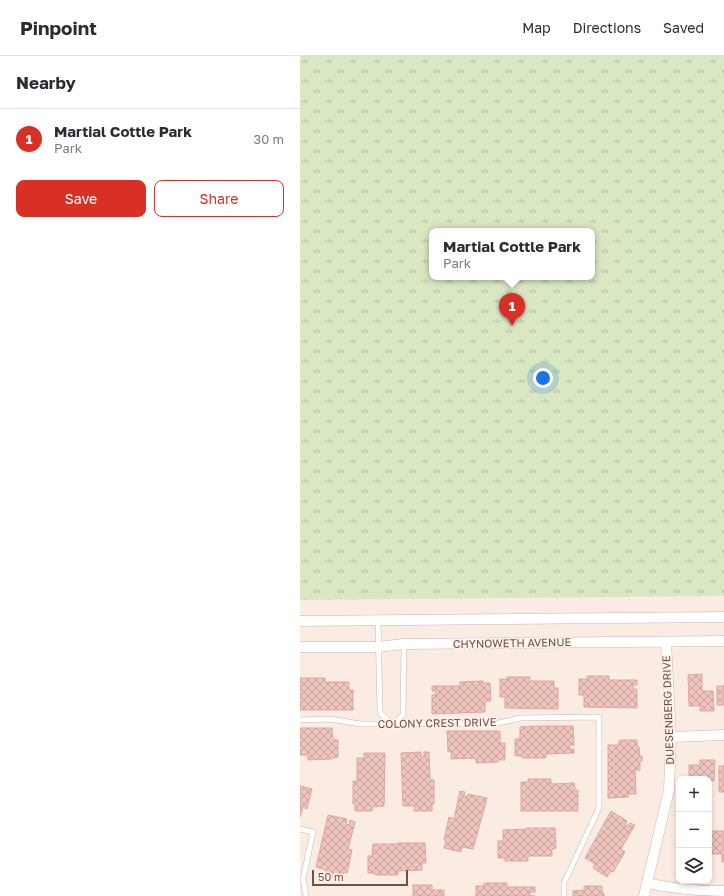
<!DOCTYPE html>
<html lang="en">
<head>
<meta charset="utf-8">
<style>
  body { margin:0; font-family:"Golos Text",sans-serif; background:#f2f2f3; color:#2b2b33 }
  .controls { position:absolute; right:12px; bottom:12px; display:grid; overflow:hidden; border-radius:8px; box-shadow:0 2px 6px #0003 }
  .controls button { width:36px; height:36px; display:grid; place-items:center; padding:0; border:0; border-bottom:1px solid #e1e1e2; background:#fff; color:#2b2b33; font:20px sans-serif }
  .scale { position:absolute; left:12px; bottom:10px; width:96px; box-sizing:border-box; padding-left:4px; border:2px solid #714f4b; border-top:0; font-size:11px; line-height:14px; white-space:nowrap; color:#714f4b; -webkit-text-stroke:3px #fef1e9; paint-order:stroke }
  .you { position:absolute; left:243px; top:322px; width:14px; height:14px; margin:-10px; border:3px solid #fff; border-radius:50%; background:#1a73e8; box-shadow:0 0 0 6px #1a73e833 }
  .badge { display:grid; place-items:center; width:26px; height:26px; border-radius:50%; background:#d93025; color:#fff; font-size:13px; font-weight:700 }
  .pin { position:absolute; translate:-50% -33px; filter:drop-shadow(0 1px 2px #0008) }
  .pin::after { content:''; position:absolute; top:21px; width:14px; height:12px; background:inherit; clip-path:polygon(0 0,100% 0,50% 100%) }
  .popup { position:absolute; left:129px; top:172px; width:166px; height:52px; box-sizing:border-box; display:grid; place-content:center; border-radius:8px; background:#fff; filter:drop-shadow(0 1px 3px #0005); font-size:13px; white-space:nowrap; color:#7c7c81 }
  .popup b { font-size:15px; color:#2b2b33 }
  .popup::after { content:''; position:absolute; left:50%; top:100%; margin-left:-8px; border:8px solid transparent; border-top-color:#fff }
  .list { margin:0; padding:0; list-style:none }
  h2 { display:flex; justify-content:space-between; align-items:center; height:52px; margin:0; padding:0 16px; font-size:17px }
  h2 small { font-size:13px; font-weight:400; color:#7c7c81 }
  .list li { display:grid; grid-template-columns:26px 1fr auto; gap:12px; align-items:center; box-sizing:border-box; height:60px; padding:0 16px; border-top:1px solid #e1e1e2 }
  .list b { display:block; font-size:15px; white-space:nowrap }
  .list p { margin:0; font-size:13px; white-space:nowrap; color:#7c7c81 }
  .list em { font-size:13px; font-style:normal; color:#7c7c81 }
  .actions { display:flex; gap:8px; padding:12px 16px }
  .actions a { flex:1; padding:9px 0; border:1px solid #d93025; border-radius:8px; text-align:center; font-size:14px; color:#d93025 }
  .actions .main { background:#d93025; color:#fff }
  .icon { flex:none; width:22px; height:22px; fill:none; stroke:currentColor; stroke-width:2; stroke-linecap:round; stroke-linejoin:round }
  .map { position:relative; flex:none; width:424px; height:840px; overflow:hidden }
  header { display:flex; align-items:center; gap:24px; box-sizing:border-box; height:56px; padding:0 20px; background:#fff; border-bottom:1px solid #e1e1e2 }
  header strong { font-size:19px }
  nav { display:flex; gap:22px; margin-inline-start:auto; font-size:14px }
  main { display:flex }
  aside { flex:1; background:#fff }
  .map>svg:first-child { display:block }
  .grass { fill:url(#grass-tufts); fill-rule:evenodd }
  .building { fill:url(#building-cross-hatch); stroke:#e0a79e }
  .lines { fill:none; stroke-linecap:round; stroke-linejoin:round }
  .service-casing { stroke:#cdb4ad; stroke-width:6 }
  .minor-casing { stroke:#cdb4ad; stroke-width:11 }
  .service { stroke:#fff; stroke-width:5 }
  .minor { stroke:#fff; stroke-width:10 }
  .labels { text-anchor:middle; stroke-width:3; stroke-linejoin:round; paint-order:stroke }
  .street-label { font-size:11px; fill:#714f4b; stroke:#fef1e9 }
</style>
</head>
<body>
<header>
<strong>Pinpoint</strong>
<nav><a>Map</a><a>Directions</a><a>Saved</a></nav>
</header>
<main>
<aside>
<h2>Nearby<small></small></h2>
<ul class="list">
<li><span class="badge">1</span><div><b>Martial Cottle Park</b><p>Park</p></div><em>30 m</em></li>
</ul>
<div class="actions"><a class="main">Save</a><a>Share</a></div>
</aside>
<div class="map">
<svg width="424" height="840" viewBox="0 0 424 840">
  <defs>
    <pattern id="grass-tufts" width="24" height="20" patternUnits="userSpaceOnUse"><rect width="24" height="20" fill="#dae7c3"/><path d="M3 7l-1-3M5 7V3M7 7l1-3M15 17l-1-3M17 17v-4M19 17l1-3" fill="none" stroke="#b5bea0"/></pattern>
    <pattern id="building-cross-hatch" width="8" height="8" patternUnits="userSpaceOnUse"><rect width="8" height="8" fill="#eec4bc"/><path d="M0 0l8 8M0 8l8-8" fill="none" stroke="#c5a29b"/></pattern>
  </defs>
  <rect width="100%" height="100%" fill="#fbece3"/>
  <!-- grass -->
  <path class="grass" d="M0 0H424V540L0 544ZM132 175H292V221H132Z"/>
  <!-- building -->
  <path class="building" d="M402 618V635H413L414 655H400V650H389L388 619Z
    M287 620H309V624H337V629H333V633H337V652L284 651V639H279V623H287Z
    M207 621H230V625H254V632H258V653L205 652V641H200V623H207Z
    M0 622H25V626H49V634H53V654H0Z
    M183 625V627H190L191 645H185V656L132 658V639H136V635H132V630H160V626Z
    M417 630H424V649H417Z
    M236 670H273L274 689H270V693H274V697L246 698V702H222V700H215V683H220V671Z
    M0 672H32L33 684H38V701L32 702V703L8 704V699H0Z
    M147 675H200V687H205V704H198V706L176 707V702L151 703V695L148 696Z
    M319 684H337V691H339L340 701 342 700V705H340V714H335L336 738H328V741L308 742V689H319Z
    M121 696V701H124V696H129L130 724H134V748H132V755H114V750H103L101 697Z
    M64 697H85L84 750 72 751V755H55V748H53V725H57V702H64Z
    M400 704H415L414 725H409V723H389V709H400Z
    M419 710H424V736H419Z
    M228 723H251V728L274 727 275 734H278V755H221V726H228Z
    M0 730 12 733 7 753 3 751 0 761Z
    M160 735 165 736 164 740 168 741V738L187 742 173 793 162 791 161 796 144 792 146 785 144 784 149 761 154 763Z
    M311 755 327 765 325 769 328 770 330 767 335 769 321 793 325 796 313 816 311 815 307 821 293 812 295 808 285 802Z
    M28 759 47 763 46 768 49 769 50 764 55 766 48 793 52 794 47 817 44 816 42 823 25 819 26 814 16 811Z
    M227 772H255L256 792 252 793V800H228V805H205V802H198V785H203V774L227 773Z
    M409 775H424V806H422V798H409Z
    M97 787H125L126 807H122V814L98 815V819H75V817H68V800H72L73 788H97Z
    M184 827H207V831H235V836H230V840H235H176V830H184Z
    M113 829H132V834H144V840H113Z
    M284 830H302V837H304V840H273V835L284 834Z"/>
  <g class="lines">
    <!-- service casing -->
    <g class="service-casing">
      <path id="service" d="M78 565 80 657 93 668 103 659 104 588
        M0 664 30 663 60 668H93L199 667 220 662 299 661V752L264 827V840
        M0 773 13 776 3 823 6 840"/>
    </g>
    <!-- minor casing -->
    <g class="minor-casing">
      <path id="minor" d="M0 565 424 561
        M0 591H78L104 588 424 585
        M371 681 424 679
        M347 827C373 833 398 835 424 835
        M344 840 369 734 371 681 366 586"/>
    </g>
    <!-- service -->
    <use href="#service" class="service"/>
    <!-- minor -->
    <use href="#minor" class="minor"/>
  </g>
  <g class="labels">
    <!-- street labels -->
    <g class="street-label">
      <text transform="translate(212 587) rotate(-1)" y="4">CHYNOWETH AVENUE</text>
      <text transform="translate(368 654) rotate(-92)" y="4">DUESENBERG DRIVE</text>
      <text transform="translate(137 667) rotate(-1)" y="4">COLONY CREST DRIVE</text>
    </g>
  </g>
</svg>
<div class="controls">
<button>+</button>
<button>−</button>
<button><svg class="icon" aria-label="layers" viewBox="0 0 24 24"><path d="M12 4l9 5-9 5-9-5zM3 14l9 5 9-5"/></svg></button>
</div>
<div class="scale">50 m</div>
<div class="you"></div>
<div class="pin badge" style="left:212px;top:270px">1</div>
<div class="popup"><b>Martial Cottle Park</b>Park</div>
</div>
</main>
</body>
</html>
